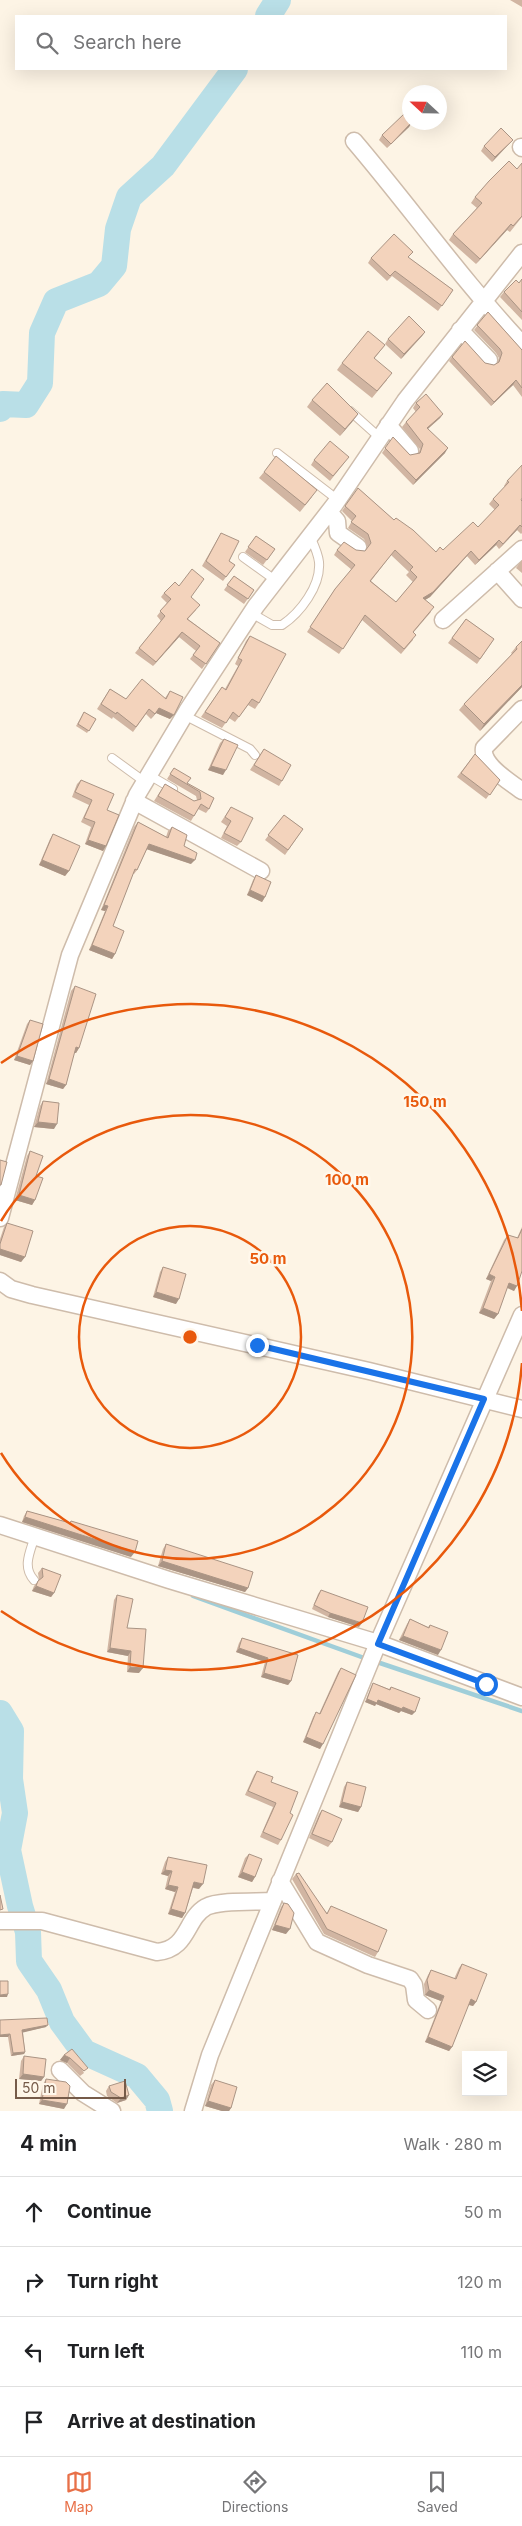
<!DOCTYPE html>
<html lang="en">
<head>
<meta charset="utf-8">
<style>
  body { margin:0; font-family:Inter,sans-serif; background:#f2f2f2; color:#202124 }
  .controls { position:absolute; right:15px; bottom:15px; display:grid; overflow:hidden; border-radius:0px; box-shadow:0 5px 20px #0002 }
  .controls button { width:45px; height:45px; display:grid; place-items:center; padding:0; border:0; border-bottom:1px solid #e0e0e0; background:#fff; color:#202124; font:25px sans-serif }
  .compass { position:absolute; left:402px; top:85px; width:45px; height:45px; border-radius:50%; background:#fff; box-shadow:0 5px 20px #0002; rotate:292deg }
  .scale { position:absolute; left:15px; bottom:12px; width:111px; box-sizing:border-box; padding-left:5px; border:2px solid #765b49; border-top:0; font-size:14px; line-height:18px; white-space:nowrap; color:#765b49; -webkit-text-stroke:4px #fff8ec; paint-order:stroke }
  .stop { position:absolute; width:15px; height:15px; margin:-11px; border:4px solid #1a73e8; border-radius:50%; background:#fff }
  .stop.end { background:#1a73e8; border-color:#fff; box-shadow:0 1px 5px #0008 }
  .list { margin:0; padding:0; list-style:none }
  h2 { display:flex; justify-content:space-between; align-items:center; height:65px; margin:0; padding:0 20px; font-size:21px }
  h2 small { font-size:16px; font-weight:400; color:#757577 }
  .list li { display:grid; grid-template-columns:32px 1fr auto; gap:15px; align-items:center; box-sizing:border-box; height:70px; padding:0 20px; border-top:1px solid #e0e0e0 }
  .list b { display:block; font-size:19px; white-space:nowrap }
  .list em { font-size:16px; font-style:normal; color:#757577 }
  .icon { flex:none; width:28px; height:28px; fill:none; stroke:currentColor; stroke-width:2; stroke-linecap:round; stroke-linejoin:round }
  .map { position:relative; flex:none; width:522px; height:2111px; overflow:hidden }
  .search { position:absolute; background:#fff; box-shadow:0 5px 20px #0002; left:15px; right:15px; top:15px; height:55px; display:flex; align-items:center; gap:12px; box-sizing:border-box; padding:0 18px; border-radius:0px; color:#757577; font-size:19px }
  .sheet { height:345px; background:#fff }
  nav { display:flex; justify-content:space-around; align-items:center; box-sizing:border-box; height:70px; border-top:1px solid #e0e0e0; background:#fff; font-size:14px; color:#757577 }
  nav a { display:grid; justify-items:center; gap:2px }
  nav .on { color:#e87048 }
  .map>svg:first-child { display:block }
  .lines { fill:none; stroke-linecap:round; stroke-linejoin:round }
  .stream { stroke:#9fced9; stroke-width:4.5 }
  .river { stroke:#b9dfe7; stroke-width:26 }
  .lane-casing { stroke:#cebcab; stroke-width:10 }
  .street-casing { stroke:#cebcab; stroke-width:19 }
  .lane { stroke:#fff; stroke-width:8 }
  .street { stroke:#fff; stroke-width:16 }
  .wall { fill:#d1b5a2; fill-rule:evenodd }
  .shaded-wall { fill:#aa9484 }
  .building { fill:#f3d3bc; stroke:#aa9484; fill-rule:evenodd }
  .route { stroke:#1a73e8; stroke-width:6 }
  .ring { fill:none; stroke:#e8590c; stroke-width:2.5 }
  .centre { fill:#e8590c; stroke:#fff8ec; stroke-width:2.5 }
  .ring-label { font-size:15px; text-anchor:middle; font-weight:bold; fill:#e8590c; stroke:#fff8ec; stroke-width:5; stroke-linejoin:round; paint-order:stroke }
</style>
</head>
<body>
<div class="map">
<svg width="522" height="2111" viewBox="0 0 522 2111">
  <rect width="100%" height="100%" fill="#fdf4e5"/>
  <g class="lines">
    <!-- stream -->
    <path class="stream" d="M193 1596 367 1659
      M374 1661 522 1711"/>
    <!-- river -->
    <path class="river" d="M268 16 278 0
      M0 409 3 404 26 405 40 383 42 333 56 301 99 284 114 266 118 229 129 197 163 166 235 69
      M0 1713 11 1731 10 1779 15 1813 8 1850 20 1906 28 1932 29 1961 49 1990 62 2022 84 2052 137 2076 157 2100 160 2111"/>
    <!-- lane casing -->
    <g class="lane-casing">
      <path id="lane" d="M350 411 379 437
        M277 453 338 500
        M243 557 275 580
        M251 613 272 625H282C300 613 321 586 319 562 318 553 314 545 310 536
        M184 715 250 749 255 755
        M112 758 145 782
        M149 775 173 789
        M34 1580C22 1567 30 1552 35 1536"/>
    </g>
    <!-- street casing -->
    <g class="street-casing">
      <path id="street" d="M354 141C411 208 462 280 522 344
        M521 147 522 148
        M460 330 489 360
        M388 425 410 451
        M329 512 337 521 338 533 358 547
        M497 571 522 599
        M443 620 522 549
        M522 709 484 748C481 765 509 781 522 791
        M134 801 261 871
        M0 1218 70 955 137 795 187 711 256 606 335 504 405 401 522 253
        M0 1281 11 1289 32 1295 369 1371 522 1409
        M0 1525 169 1580 378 1643 522 1697
        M280 1881 317 1942 368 1965 410 1979 414 1985 416 2000 428 2010
        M0 1921H42L157 1952C189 1949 185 1919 206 1907 219 1900 256 1902 271 1901
        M60 2070 83 2093 112 2111
        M193 2111 210 2055 378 1643 522 1315"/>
    </g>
    <!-- lane -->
    <use href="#lane" class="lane"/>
    <!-- street -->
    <use href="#street" class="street"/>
  </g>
  <!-- wall -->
  <path class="wall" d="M510 0H522V7Z
    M412 122 409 127 387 148 379 140 382 135Z
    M513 140 509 144 492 162 481 151 484 146Z
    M475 197 522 217 510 232 507 230 476 264 449 240 453 234 477 208 471 203Z
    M371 258H409L453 290 438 311 392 276 387 281 368 263Z
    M522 279V320L500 297 504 292 519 283Z
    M488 312 522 350V397L513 385 491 406 449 361 452 357 485 363 494 365 497 363 499 358 496 353 474 330Z
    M425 332 422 336 401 359 385 344 388 339Z
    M385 345 374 359 387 380 372 398 337 370 342 363Z
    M312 400 358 414 340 436 307 407Z
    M416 403 443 414 440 418 428 429 445 453 413 485 382 453 393 437 410 455 418 454 420 449 402 427 406 422 416 412 413 408Z
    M314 460 345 462 330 481 311 465Z
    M264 472 312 497 300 512 259 478Z
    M507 481 522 501V533L521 534 517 530 499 549 496 545 475 565 467 556 430 597 425 600 431 612 413 633V640L401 654 362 620 339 654 307 632 335 589 352 570 334 555 337 550 365 551 368 548 364 539 348 528 352 521 342 511 358 488 394 520 436 552 443 550 478 527 495 510 489 504 493 499 505 487 504 486ZM391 555 409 572 406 575 413 582 396 602 371 581Z
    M221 533 229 561 235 565 223 581 202 566Z
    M256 536 275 549 263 565 245 552Z
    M522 560V573L516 568Z
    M234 576 254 590 244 604 224 590Z
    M164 593 191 597 196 610 188 619 220 643 202 669 190 659 196 651 179 637 153 666 135 653 161 621 157 616 167 603 161 597Z
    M466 619 494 639 477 664 448 643Z
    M250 636 259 703 255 709 248 705 235 722 229 718 222 728 201 717 222 687 225 689 238 666 235 664 246 641Z
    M522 641V687L480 731 459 710 464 704 512 654 511 653 516 647Z
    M110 689 126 699 165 698 170 691V719L156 713 151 719 146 714 133 732 113 717 112 719 97 709Z
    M84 712 96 719 87 733 76 726Z
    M224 739 223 775 208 770 220 743Z
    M264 749 282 781 279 786 250 770Z
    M475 754 500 780 486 799 457 777Z
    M174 768 187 783 214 798 209 809 206 813 198 809 191 821 154 801 165 784 194 801 197 800 196 796 167 779Z
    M81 780 107 810 103 851 85 844 91 827 81 822 89 805 72 797 77 784Z
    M231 807 241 842 237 846 221 838 227 826 221 822Z
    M284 815 303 829 285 855 265 840Z
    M138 822 166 837 168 831 172 827 184 846 191 864 147 849 137 870 134 874H133L113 926 115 954 112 959 89 950 105 911 101 910 134 827Z
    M53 834 69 871 65 876 39 865 50 839Z
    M256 875 265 897 262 902 247 895 253 880Z
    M75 986 79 1048 76 1053H74L66 1085 63 1089 46 1084 71 991Z
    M30 1020 33 1061 30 1065 14 1060 27 1024Z
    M43 1101 54 1129 34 1127 40 1106Z
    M30 1151 36 1176 35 1200 32 1205 15 1200 27 1156Z
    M7 1223 25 1257 21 1262 0 1255V1239L4 1227Z
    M522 1227V1271L514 1291 507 1288 498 1314 494 1319 479 1313 491 1281 486 1279 504 1240 508 1235 517 1238Z
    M163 1267 176 1304 153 1297 160 1272Z
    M27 1511 70 1523 71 1521 131 1557 22 1522 24 1516Z
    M166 1544 248 1588 245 1592 158 1566 163 1549Z
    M42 1568 54 1593 51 1597 32 1591 34 1586 39 1580 38 1573Z
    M321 1590 359 1627 328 1617 312 1609 318 1594Z
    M117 1595 127 1628 139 1673 127 1672 128 1656 107 1652 114 1600Z
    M410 1619 428 1627 430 1625 438 1655 399 1640 407 1624Z
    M242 1638 298 1655 291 1681 288 1685 261 1677 265 1662 236 1652 239 1643Z
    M341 1668 320 1749 303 1742 313 1717 316 1712 319 1714 338 1672Z
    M373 1683 389 1689 391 1687 412 1715 401 1711 399 1713 376 1704 375 1706 365 1702 371 1687Z
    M257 1771 271 1782 290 1813 281 1840 278 1845 260 1837 273 1807 245 1795 254 1775Z
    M347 1782 361 1807 358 1812 339 1807 344 1787Z
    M322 1810 332 1842 328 1847 309 1838 319 1814Z
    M249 1854 255 1877 252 1882 238 1877 245 1858Z
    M168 1857 199 1889 193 1888 185 1913 182 1918 168 1914 175 1892 165 1889 168 1876 161 1874 165 1862Z
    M296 1874 327 1913 331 1906 378 1952 375 1957 324 1934 292 1879Z
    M284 1903 286 1934 272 1930 281 1907Z
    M462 1964 476 2002 473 2006 468 2005 452 2047 449 2051 425 2042 441 2001 425 1995 424 1984 428 1975 431 1970 454 1979 459 1968Z
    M0 2020 46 2027 23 2032 25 2052 24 2054 11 2056 8 2037Z
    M72 2049 84 2073 80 2076 67 2063 60 2060 64 2055Z
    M24 2056 44 2077 41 2081 19 2079 21 2061Z
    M46 2079 64 2109 39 2104 43 2084Z
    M215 2080 231 2108 229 2111H222L205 2106 211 2085Z
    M109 2086 129 2095 126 2100 117 2103 107 2096 106 2091Z"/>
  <!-- shaded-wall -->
  <path class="shaded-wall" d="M412 122 409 127 387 148 391 144Z
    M513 140 509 144 492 162 495 157Z
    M511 224 507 230 476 264 480 259Z
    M425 332 422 336 401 359 404 354Z
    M516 380 513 385 491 406 494 402Z
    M358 414 353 421 340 436 345 429Z
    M443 414 440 418 424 432 427 428Z
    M448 448 445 453 413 485 416 480Z
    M520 525 517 530 499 549 503 544Z
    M499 540 496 545 475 565 479 560Z
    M471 551 467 556 430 597 420 603 423 598Z
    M182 632 179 637 153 666 156 662Z
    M522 685V687L480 731 484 724Z
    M159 708 174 715 170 719 156 713 151 719Z
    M211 766 226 770 223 775 208 770Z
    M88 840 106 846 103 851 85 844Z
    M149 844 195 860 191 864 146 849Z
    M42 860 69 871 65 876 39 865Z
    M250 890 265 897 262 902 247 895Z
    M104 905 108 906 105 911 101 910Z
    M92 945 115 954 112 959 89 950Z
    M76 1047 79 1048 76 1053 72 1052Z
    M17 1056 33 1061 30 1065 14 1060Z
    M49 1079 66 1085 63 1089 46 1084Z
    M38 1122 57 1124 54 1129 34 1127Z
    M19 1195 35 1200 32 1205 15 1200Z
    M0 1249 25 1257 21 1262 0 1255Z
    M489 1274 495 1277 491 1281 486 1279Z
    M509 1283 517 1286 514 1291 506 1287Z
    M156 1292 179 1299 176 1304 153 1297Z
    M483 1308 498 1314 494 1319 479 1313Z
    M25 1517 135 1552 131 1557 22 1522Z
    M162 1561 248 1588 245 1592 158 1566Z
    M36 1586 54 1593 51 1597 32 1591Z
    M330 1613 362 1623 359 1627 328 1617Z
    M403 1636 441 1650 438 1655 399 1640Z
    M110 1648 131 1651 128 1656 107 1652Z
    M239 1648 268 1658 265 1662 236 1652Z
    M130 1667 143 1668 139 1673 127 1672Z
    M264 1673 291 1681 288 1685 261 1677Z
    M367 1699 378 1700 403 1707 415 1712 412 1715 401 1711 399 1713 376 1704 375 1706 365 1702Z
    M306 1737 323 1744 320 1749 303 1742Z
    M342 1802 361 1807 358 1812 339 1807Z
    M165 1870 172 1871 168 1876 161 1874Z
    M242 1872 255 1877 252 1882 238 1877Z
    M194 1882 203 1884 199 1889 191 1887Z
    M168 1885 178 1887 175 1892 165 1889Z
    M171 1909 185 1913 182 1918 168 1914Z
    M275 1925 290 1929 286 1934 272 1930Z
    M429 1990 444 1996 441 2001 425 1995Z
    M8 1994 7 1997H0V1995Z
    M471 1999 476 2002 473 2006 467 2004Z
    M48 2025 46 2027 21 2033 22 2030Z
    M10 2034 8 2037H0V2035Z
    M428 2037 452 2047 449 2051 425 2042Z
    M25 2052 24 2054 11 2056 13 2053Z
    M64 2055 70 2058 67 2063 60 2060Z
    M23 2074 44 2077 41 2081 19 2079Z
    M129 2095 126 2100 117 2103 121 2098Z
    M42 2100 67 2104 64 2109 39 2104Z
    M208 2101 231 2108 229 2111H222L205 2106Z"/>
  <!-- building -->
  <path class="building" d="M404 114 410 119V122H412L391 144 382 135Z
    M501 128 513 140 495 157 484 146Z
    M509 161 517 169 522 163V216L513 226 511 224 480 259 453 234 482 203 475 197 489 181Z
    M394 234 413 252 408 257 453 290 442 306 395 271 390 276 371 258Z
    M522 279V312L504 292 516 280 519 283Z
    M488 312 522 350V388L516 380 494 402 452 357 465 341 485 363 494 365 499 362 502 353 500 349 477 325Z
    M409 316 425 332 404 354 388 339Z
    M368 331 385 345 374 358 392 373 377 391 342 363Z
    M327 383 358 414 345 429 312 400Z
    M426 394 443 414 427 428 448 448 416 480 385 448 393 437 410 455 420 453 423 444 406 422 420 407 416 403Z
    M330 441 349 457 333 476 314 460Z
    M276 456 317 490 305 505 264 472Z
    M522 465V498L521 500 522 501V527L520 525 503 544 499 540 479 560 471 551 433 592 423 598 434 607 413 632 416 635 404 649 365 615 343 649 310 627 335 589 355 565 337 550 344 542 356 550 365 551 371 543 368 534 351 522 356 516 345 506 358 488 394 520 396 518 413 530 436 552 440 547 443 550 473 522 478 527 499 505 493 499 509 482 507 481ZM395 550 413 567 410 570 417 577 396 602 370 581Z
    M221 533 239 541 229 561 235 565 226 577 206 561Z
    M256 536 275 549 267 560 248 547Z
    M192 569 204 579 191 597 200 605 187 619 220 643 206 664 193 655 200 646 182 632 156 662 139 648 165 616 160 611 171 599 164 593 175 582 179 586Z
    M234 576 254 590 248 599 227 585Z
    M466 619 494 639 480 659 452 638Z
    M250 636 286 654 259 703 252 699 239 717 233 712 226 723 205 712 222 687 226 690 242 660 238 658Z
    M522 641V685L484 724 464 704 517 649 516 647Z
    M142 679 166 699 170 691 183 697 174 715 159 708 155 714 149 709 136 727 117 712 116 714 101 704 110 689 126 699Z
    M84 712 96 719 89 731 78 724Z
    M224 739 238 745 226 770 211 766Z
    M264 749 291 765 282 781 254 765Z
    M475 754 500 780 490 795 461 773Z
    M174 768 191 778 187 783 214 798 209 809 201 804 194 816 158 796 165 784 194 801 201 799 200 792 170 774Z
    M81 780 114 794 107 810 119 815 106 846 88 840 95 822 84 818 92 800 75 792Z
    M231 807 253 818 241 842 224 833 231 821 225 817Z
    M284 815 303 829 288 850 268 835Z
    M138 822 168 838 172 827 187 835 184 846 197 853 195 860 149 844 137 870 135 869 113 926 124 931 115 954 92 945 108 906 104 905Z
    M53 834 80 846 69 871 42 860Z
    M256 875 271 882 265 897 250 890Z
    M75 986 96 994 79 1048 76 1047 66 1085 49 1079Z
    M30 1020 43 1024 33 1061 17 1056Z
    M43 1101 59 1103 57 1124 38 1122Z
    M30 1151 43 1156 36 1176 43 1178 35 1200 19 1195Z
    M0 1160 7 1162 1 1185H0Z
    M7 1223 33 1231 25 1257 0 1249V1244Z
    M522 1229V1271L517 1286 509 1283 498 1314 483 1308 495 1277 489 1274 508 1235 518 1238Z
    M163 1267 186 1274 179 1299 156 1292Z
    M27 1511 70 1523 71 1521 138 1541 135 1552 25 1517Z
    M166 1544 253 1572 248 1588 162 1561Z
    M42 1568 61 1575 54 1593 36 1586 38 1581 43 1577Z
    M321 1590 368 1607 362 1623 330 1613 314 1605Z
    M117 1595 133 1599 127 1628 146 1629 143 1668 130 1667 131 1651 110 1648Z
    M410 1619 429 1628 430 1625 448 1632 441 1650 403 1636Z
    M242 1638 298 1655 291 1681 264 1673 268 1658 239 1648Z
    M341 1668 356 1675 323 1744 306 1737 316 1712 320 1714Z
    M373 1683 390 1690 391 1687 420 1698 415 1712 403 1707 402 1709 378 1700 377 1703 367 1699Z
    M257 1771 273 1777 271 1782 298 1792 290 1813 293 1815 281 1840 263 1832 276 1803 248 1791Z
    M347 1782 366 1787 361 1807 342 1802Z
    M322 1810 342 1819 332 1842 312 1834Z
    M249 1854 262 1859 255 1877 242 1872Z
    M168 1857 207 1865 203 1884 194 1882 185 1913 171 1909 178 1887 168 1885 172 1871 165 1870Z
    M299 1873 327 1914 331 1906 387 1930 378 1952 327 1929 296 1874Z
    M0 1895 3 1909 0 1910Z
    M284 1903 288 1904 294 1913 290 1929 275 1925Z
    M462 1964 487 1974 476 2002 471 1999 452 2047 428 2037 444 1996 429 1990 427 1980 431 1970 456 1979Z
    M0 1981H8V1994L0 1995Z
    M47 2018 48 2025 22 2030 25 2052 13 2053 10 2034 0 2035V2020Z
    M72 2049 88 2068 84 2071 70 2058 64 2055Z
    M24 2056 46 2059 44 2077 23 2074Z
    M46 2079 66 2082 70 2086 67 2104 42 2100Z
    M215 2080 237 2087 231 2108 208 2101Z
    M125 2081 129 2095 121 2098 111 2092 109 2086Z"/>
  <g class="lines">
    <!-- route -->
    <path class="route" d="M257 1345 484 1399 378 1644 486 1684"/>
  </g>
  <!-- distance rings -->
  <g class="ring">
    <circle cx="190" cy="1337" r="111"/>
    <path d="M1 1221A222 222 0 1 1 1 1453"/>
    <path d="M522 1363A333 333 0 0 1 1 1611M1 1063A333 333 0 0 1 522 1311"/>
  </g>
  <circle cx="190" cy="1337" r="8" class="centre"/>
  <g class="ring-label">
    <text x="425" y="1107">150 m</text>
    <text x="347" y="1185">100 m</text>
    <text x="268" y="1264">50 m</text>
  </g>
</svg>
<div class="controls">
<button><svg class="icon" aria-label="layers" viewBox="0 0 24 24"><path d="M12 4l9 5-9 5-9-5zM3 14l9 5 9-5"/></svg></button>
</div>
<svg class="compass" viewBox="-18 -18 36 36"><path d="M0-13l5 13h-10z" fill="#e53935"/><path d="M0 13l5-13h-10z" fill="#757577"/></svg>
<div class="scale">50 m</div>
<div class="stop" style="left:486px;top:1684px"></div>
<div class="stop end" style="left:257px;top:1345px"></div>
<div class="search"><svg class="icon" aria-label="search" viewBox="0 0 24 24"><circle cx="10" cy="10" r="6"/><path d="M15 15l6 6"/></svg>Search here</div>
</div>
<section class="sheet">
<h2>4 min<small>Walk · 280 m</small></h2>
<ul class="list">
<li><svg class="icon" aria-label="ahead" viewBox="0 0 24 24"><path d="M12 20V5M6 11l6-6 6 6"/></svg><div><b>Continue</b></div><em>50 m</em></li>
<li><svg class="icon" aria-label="right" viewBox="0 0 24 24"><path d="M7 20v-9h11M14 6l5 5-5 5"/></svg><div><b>Turn right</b></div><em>120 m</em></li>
<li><svg class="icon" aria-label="left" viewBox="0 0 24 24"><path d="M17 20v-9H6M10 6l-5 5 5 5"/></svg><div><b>Turn left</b></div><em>110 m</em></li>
<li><svg class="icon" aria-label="arrive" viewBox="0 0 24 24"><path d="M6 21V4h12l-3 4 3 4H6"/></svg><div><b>Arrive at destination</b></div></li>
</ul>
</section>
<nav>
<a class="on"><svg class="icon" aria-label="map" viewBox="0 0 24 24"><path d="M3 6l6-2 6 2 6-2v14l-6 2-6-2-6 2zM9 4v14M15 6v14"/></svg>Map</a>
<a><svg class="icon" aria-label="directions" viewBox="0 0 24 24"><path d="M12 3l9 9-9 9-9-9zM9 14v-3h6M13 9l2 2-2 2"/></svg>Directions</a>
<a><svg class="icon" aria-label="saved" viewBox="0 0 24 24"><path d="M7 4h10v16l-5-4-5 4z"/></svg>Saved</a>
</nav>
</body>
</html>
